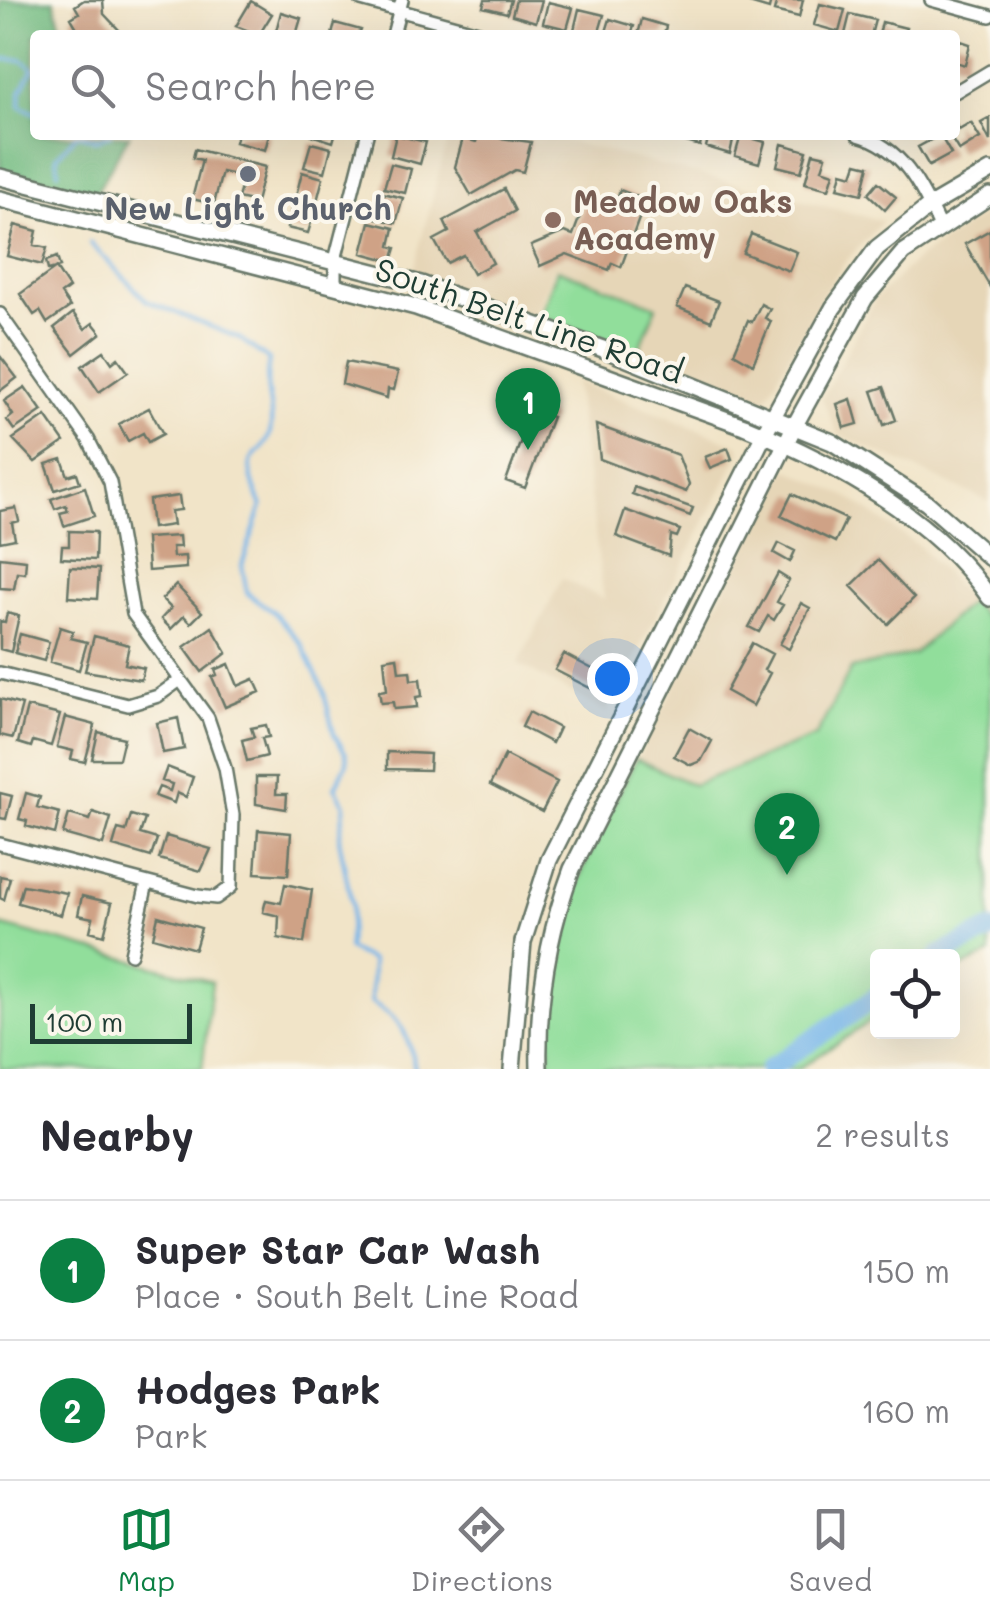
<!DOCTYPE html>
<html lang="en">
<head>
<meta charset="utf-8">
<style>
  body { margin:0; font-family:Mali,sans-serif; background:#f7f7f7; color:#2b2b33 }
  .controls { position:absolute; right:30px; bottom:30px; display:grid; overflow:hidden; border-radius:10px; box-shadow:0 10px 40px #0002 }
  .controls button { width:90px; height:90px; display:grid; place-items:center; padding:0; border:0; border-bottom:2px solid #e1e1e2; background:#fff; color:#2b2b33; font:50px sans-serif }
  .scale { position:absolute; left:30px; bottom:25px; width:162px; box-sizing:border-box; padding-left:10px; border:5px solid #1f3d34; border-top:0; font-size:28px; line-height:35px; white-space:nowrap; color:#1f3d34; -webkit-text-stroke:8px #fbf7ec; paint-order:stroke }
  .you { position:absolute; left:612px; top:678px; width:35px; height:35px; margin:-25px; border:8px solid #fff; border-radius:50%; background:#1a73e8; box-shadow:0 0 0 15px #1a73e833 }
  .badge { display:grid; place-items:center; width:65px; height:65px; border-radius:50%; background:#0b8043; color:#fff; font-size:32px; font-weight:700 }
  .pin { position:absolute; translate:-50% -82px; filter:drop-shadow(0 2px 5px #0008) }
  .pin::after { content:''; position:absolute; top:52px; width:35px; height:30px; background:inherit; clip-path:polygon(0 0,100% 0,50% 100%) }
  .list { margin:0; padding:0; list-style:none }
  h2 { display:flex; justify-content:space-between; align-items:center; height:130px; margin:0; padding:0 40px; font-size:42px }
  h2 small { font-size:32px; font-weight:400; color:#7c7c81 }
  .list li { display:grid; grid-template-columns:65px 1fr auto; gap:30px; align-items:center; box-sizing:border-box; height:140px; padding:0 40px; border-top:2px solid #e1e1e2 }
  .list b { display:block; font-size:38px; white-space:nowrap }
  .list p { margin:0; font-size:32px; white-space:nowrap; color:#7c7c81 }
  .list em { font-size:32px; font-style:normal; color:#7c7c81 }
  .icon { flex:none; width:55px; height:55px; fill:none; stroke:currentColor; stroke-width:2; stroke-linecap:round; stroke-linejoin:round }
  .map { position:relative; flex:none; width:990px; height:1069px; overflow:hidden }
  .search { position:absolute; background:#fff; box-shadow:0 10px 40px #0002; left:30px; right:30px; top:30px; height:110px; display:flex; align-items:center; gap:25px; box-sizing:border-box; padding:0 35px; border-radius:10px; color:#7c7c81; font-size:38px }
  .sheet { height:410px; background:#fff }
  nav { display:flex; justify-content:space-around; align-items:center; box-sizing:border-box; height:140px; border-top:2px solid #e1e1e2; background:#fff; font-size:28px; color:#7c7c81 }
  nav a { display:grid; justify-items:center; gap:5px }
  nav .on { color:#0b8043 }
  .map>svg:first-child { display:block }
  .built { fill:#e6d6b7 }
  .green { fill:#91de9b; stroke:#588e68; stroke-width:2.5 }
  .forest { fill:#74bd83; stroke:#4a7d5c; stroke-width:2.5 }
  .lines { fill:none; stroke-linecap:round; stroke-linejoin:round }
  .stream { stroke:#75b5e9; stroke-width:4 }
  .river { stroke:#75b5e9; stroke-width:20 }
  .building { fill:#cfa286 }
  .minor-casing { stroke:#687768; stroke-width:16 }
  .major-casing { stroke:#687768; stroke-width:20 }
  .minor { stroke:#fff; stroke-width:11 }
  .major { stroke:#fff; stroke-width:15 }
  .worship-dot { fill:#6b7280; stroke:#fbf7ec; stroke-width:4 }
  .education-dot { fill:#8d6e63; stroke:#fbf7ec; stroke-width:4 }
  .labels { text-anchor:middle; stroke-width:8; stroke-linejoin:round; paint-order:stroke }
  .education-label { font-size:32px; font-weight:bold; fill:#785e54; stroke:#fbf7ec; text-anchor:start }
  .worship-label { font-size:32px; font-weight:bold; fill:#5b616d; stroke:#fbf7ec }
  .street-label { font-size:32px; fill:#1f3d34; stroke:#fbf7ec }
</style>
</head>
<body>
<div class="map">
<svg width="990" height="1069" viewBox="0 0 990 1069">
  <rect width="100%" height="100%" fill="#fbf7ec"/>
  <filter id="ink" filterUnits="userSpaceOnUse"><feTurbulence type="fractalNoise" baseFrequency=".01" numOctaves="2"/><feDisplacementMap in="SourceGraphic" scale="20" xChannelSelector="R" yChannelSelector="G"/><feConvolveMatrix kernelMatrix="1 2 1 2 8 2 1 2 1" color-interpolation-filters="sRGB"/></filter>
  <filter id="wash" filterUnits="userSpaceOnUse"><feTurbulence type="fractalNoise" baseFrequency=".0048" numOctaves="4" result="noise"/><feDisplacementMap in="SourceGraphic" scale="40" xChannelSelector="R" yChannelSelector="G"/><feGaussianBlur stdDeviation="2.25" result="paint"/><feColorMatrix in="noise" values="0 0 0 0 0 0 0 0 0 0 0 0 0 0 0 0 0 1.4 0 .05"/><feComposite in="paint" operator="in"/></filter>
  <g filter="url(#wash)">
    <rect width="100%" height="100%" fill="#f1e4c8"/>
    <!-- built -->
    <path class="built" d="M449 135H543L883 221 846 261 821 298 764 402 638 352 656 306 553 268 534 318 412 275Z
      M990 211V502L838 434 822 398 875 299 918 258Z
      M575 381 738 445 741 451 607 712 518 664 562 579 604 599Z
      M787 469 850 498 920 547 971 601 914 654 851 669 817 736 693 785 637 759Z"/>
    <!-- green -->
    <path class="green" d="M557 269 657 306 638 352 540 316Z
      M971 601 990 624V954L953 972 952 956H878L877 1017 798 1069H549C550 1043 548 1017 550 991 557 910 601 830 636 759L693 785 816 736 851 669 914 654Z
      M0 925 212 982 202 1069H0Z"/>
    <!-- forest -->
    <path class="forest" d="M0 0H54L63 35H35V135H129L96 193 0 170Z"/>
    <g class="lines">
      <!-- stream -->
      <path class="stream" d="M0 59 22 60 33 68 21 92 20 106 35 113
        M80 135 97 140 110 135
        M58 172 57 156 76 135
        M90 243 147 301 239 338 269 360C263 391 273 403 271 425 269 463 232 440 262 506L242 565 247 593 275 613 302 645 323 689 334 734 346 754 347 763 335 787 345 805 339 839 352 906 348 949 372 961 371 1002C403 1020 408 1034 415 1069"/>
      <!-- river -->
      <path class="river" d="M939 956 990 930
        M769 1069 878 996"/>
    </g>
    <g id="blocks">
      <!-- building -->
      <path class="building" d="M84 0H103L104 14 119 30 113 35H81L71 18 79 13 75 6Z
        M485 0H511L507 13 483 7Z
        M516 0H542L536 22 512 15Z
        M739 0H771L769 9Z
        M777 0H803L799 17 774 11Z
        M251 1 272 14 259 35 236 26Z
        M548 2 573 8 567 29 543 23Z
        M820 4 845 10 839 32 814 25Z
        M579 9 604 15 598 35 574 30Z
        M281 12 301 18 296 35H275Z
        M850 14 875 20 871 35 845 34Z
        M610 19 634 26 631 35H605Z
        M642 19 666 26 664 35H638Z
        M882 22 906 28 904 35H879Z
        M335 23 361 30 359 35H332Z
        M955 39 970 44 965 65 955 62Z
        M990 118V141L981 123Z
        M955 123 959 130 971 123 980 138 959 151 949 135H955Z
        M237 135H269L265 150 235 142Z
        M311 135H335L333 142Z
        M396 135 426 142 420 164 391 156Z
        M478 135 531 142 523 172 515 170 471 195 455 167 463 138 476 142Z
        M677 135H702L700 146 675 139Z
        M709 135H734L730 154 706 147Z
        M741 135 765 142 759 163 735 156Z
        M940 135 951 154 929 166 918 147Z
        M311 143 331 148 325 172 304 167Z
        M782 144 807 151 801 172 777 166Z
        M195 149 265 167 256 202 238 198 244 177 222 172 214 204 192 199 202 160 193 158Z
        M813 153 826 156 822 169 834 173 829 189 805 183Z
        M857 163 869 166 862 194 838 188 842 172 853 175Z
        M391 164 411 169 405 193 384 188Z
        M302 172 323 178 317 201 296 196Z
        M878 182 896 197 885 210 868 194Z
        M504 189 515 211 477 232 493 263 473 274 463 255 447 263 434 240 449 232 444 221Z
        M620 190 646 200 621 267 612 263 609 270 567 254 540 266 531 246 564 232 573 235 586 200 630 212 632 207 616 202Z
        M383 193 403 198 396 223 376 218Z
        M293 203 315 209 308 233 287 228Z
        M370 222 394 228 390 246 396 248 392 261 362 253Z
        M15 225 37 231 34 245 47 248 42 265 7 256Z
        M990 230V287L965 244Z
        M751 234 797 252 789 271 743 253Z
        M57 257 60 267 48 270 46 261Z
        M56 268 69 288 61 294 70 307 47 323 40 311 34 315 20 294Z
        M685 288 719 301 711 321 677 307Z
        M761 304 770 309 765 318 771 321 753 364 734 353 748 320 752 322Z
        M73 313 85 329 93 323 101 333 74 354 54 328Z
        M104 351 112 363 118 358 128 372 99 392 82 366Z
        M0 356 17 378 0 391Z
        M346 362 398 372 394 390 388 389 387 398 342 384Z
        M25 387 42 411 14 430 7 420 13 415 4 401Z
        M884 387 896 420 884 425 872 391Z
        M851 399 858 424 844 428 837 404Z
        M149 408 163 434 148 442 143 433 128 441 119 424Z
        M540 413 552 417 525 488 506 481 530 416 538 419Z
        M46 416 64 442 35 462 13 439Z
        M596 425 678 455 689 484 686 492 600 459Z
        M728 448 732 459 710 468 705 457Z
        M62 459 68 476 77 473 80 482 55 490 46 464Z
        M85 487 94 516 64 526 60 513 68 511 66 505 55 509 51 499Z
        M634 487 693 508 690 516 632 494Z
        M792 494 846 519 835 542 781 516Z
        M179 496 181 510 171 511 173 525 152 528 149 500Z
        M16 508 19 521 12 523 15 539 0 542V511Z
        M625 510 680 530 677 537 671 535 669 556 616 536Z
        M69 531 96 532 95 560 61 558 62 546H69Z
        M179 536 180 547H172L173 557 185 556 186 568 148 571 146 538Z
        M779 543 795 551 790 562 774 553Z
        M0 557 26 560 25 573 17 572 14 589 0 588Z
        M878 560 914 598 888 624 851 586Z
        M70 567 99 569 97 599 68 597Z
        M778 573 789 580 777 602 783 605 774 620 768 616 759 632 749 627Z
        M176 585 202 612 191 623 184 616 171 629 161 619 171 608 162 599Z
        M801 603 810 608 789 649 780 644Z
        M7 613 19 616 11 652 0 649V621L5 622Z
        M60 627 73 631 71 638 87 642 79 670 50 662Z
        M212 627 227 653 202 672 184 647Z
        M20 634 49 642 44 661 15 653Z
        M94 636 129 645 125 664 144 668 141 680 85 671Z
        M752 643 772 654 764 670 770 673 753 706 726 691Z
        M564 654 598 672 590 688 555 670Z
        M397 657 399 672 410 671 411 680 420 679 422 696 416 697 417 707 394 709 393 702 381 703 379 691 387 690 384 659Z
        M229 664 238 686 254 679 260 692 225 707 212 677 217 675 215 670Z
        M0 699 22 705 13 738 0 735Z
        M27 707 60 715 51 746 33 741 31 747 18 743Z
        M529 712 559 728 552 743 522 727Z
        M65 717 95 725 85 762 71 759 73 751 57 747Z
        M178 718 184 749 163 753 157 723Z
        M266 725 269 737 262 738 267 756 247 761 242 740 254 737 251 728Z
        M689 728 712 741 701 761 691 765 674 756Z
        M98 732 124 738 119 759H92Z
        M387 752 430 754 429 770 387 769Z
        M505 755 557 782 542 812 490 785Z
        M167 767 193 777 186 797 177 793 174 803 155 796 159 787 170 791 172 784 162 781Z
        M256 777H277L276 794H287L286 809 256 804Z
        M0 793 12 796 6 819 0 818Z
        M26 793 40 797 37 807 60 813 55 834 26 826 27 821 19 819Z
        M93 812 111 818 103 845 63 834 69 814 90 820Z
        M131 815 145 819 140 834 157 839 151 857 113 846 118 829 126 831Z
        M258 830 291 833 288 875 255 873Z
        M166 836 211 849 201 871 159 859Z
        M0 876 10 878 4 900 0 898Z
        M285 884 312 890 304 943 278 938 279 916 263 912 266 900 281 903Z
        M23 885 67 893 61 915 18 903Z
        M82 896 112 903 104 935 90 931 93 918 78 915Z
        M158 916 201 928 195 949 153 937Z"/>
    </g>
  </g>
  <g filter="url(#ink)">
    <use href="#blocks" fill-opacity="0" stroke="#687768" stroke-width="2.5"/>
    <g class="lines">
      <!-- minor casing -->
      <g class="minor-casing">
        <path id="minor" d="M361 0 489 35
          M931 0 990 16
          M393 35 402 0
          M955 92 990 71
          M858 135C903 147 921 187 940 227
          M335 283V260L367 135
          M0 314 88 439 110 482 133 614 208 718 225 768 233 815 231 887 216 898 198 896 0 844
          M0 673 128 705 158 696 180 680
          M131 954 147 883"/>
      </g>
      <!-- major casing -->
      <g class="major-casing">
        <path id="major" d="M0 177 421 284 603 349 832 442 927 503 990 558
          M0 199 416 307 744 426C834 463 933 516 990 598
          M512 1069 523 942 549 860 774 415 833 308 877 248 930 206 990 171
          M539 1069C537 999 548 934 572 869L795 425 865 298 903 253 990 196"/>
      </g>
      <!-- minor -->
      <use href="#minor" class="minor"/>
      <!-- major -->
      <use href="#major" class="major"/>
    </g>
  </g>
  <!-- markers -->
  <circle class="worship-dot" cx="248" cy="174" r="10"/>
  <circle class="education-dot" cx="553" cy="220" r="10"/>
  <g class="labels">
    <!-- education labels -->
    <g class="education-label">
      <text x="573" y="213">Meadow Oaks<tspan x="573" dy="37">Academy</tspan></text>
    </g>
    <!-- worship labels -->
    <g class="worship-label">
      <text x="248" y="220">New Light Church</text>
    </g>
    <!-- street labels -->
    <g class="street-label">
      <text transform="translate(529 321) rotate(19)" y="11">South Belt Line Road</text>
    </g>
  </g>
</svg>
<div class="controls">
<button><svg class="icon" aria-label="locate" viewBox="0 0 24 24"><circle cx="12" cy="12" r="6"/><path d="M12 2v4M12 18v4M2 12h4M18 12h4"/></svg></button>
</div>
<div class="scale">100 m</div>
<div class="you"></div>
<div class="pin badge" style="left:528px;top:450px">1</div>
<div class="pin badge" style="left:787px;top:875px">2</div>
<div class="search"><svg class="icon" aria-label="search" viewBox="0 0 24 24"><circle cx="10" cy="10" r="6"/><path d="M15 15l6 6"/></svg>Search here</div>
</div>
<section class="sheet">
<h2>Nearby<small>2 results</small></h2>
<ul class="list">
<li><span class="badge">1</span><div><b>Super Star Car Wash</b><p>Place · South Belt Line Road</p></div><em>150 m</em></li>
<li><span class="badge">2</span><div><b>Hodges Park</b><p>Park</p></div><em>160 m</em></li>
</ul>
</section>
<nav>
<a class="on"><svg class="icon" aria-label="map" viewBox="0 0 24 24"><path d="M3 6l6-2 6 2 6-2v14l-6 2-6-2-6 2zM9 4v14M15 6v14"/></svg>Map</a>
<a><svg class="icon" aria-label="directions" viewBox="0 0 24 24"><path d="M12 3l9 9-9 9-9-9zM9 14v-3h6M13 9l2 2-2 2"/></svg>Directions</a>
<a><svg class="icon" aria-label="saved" viewBox="0 0 24 24"><path d="M7 4h10v16l-5-4-5 4z"/></svg>Saved</a>
</nav>
</body>
</html>
